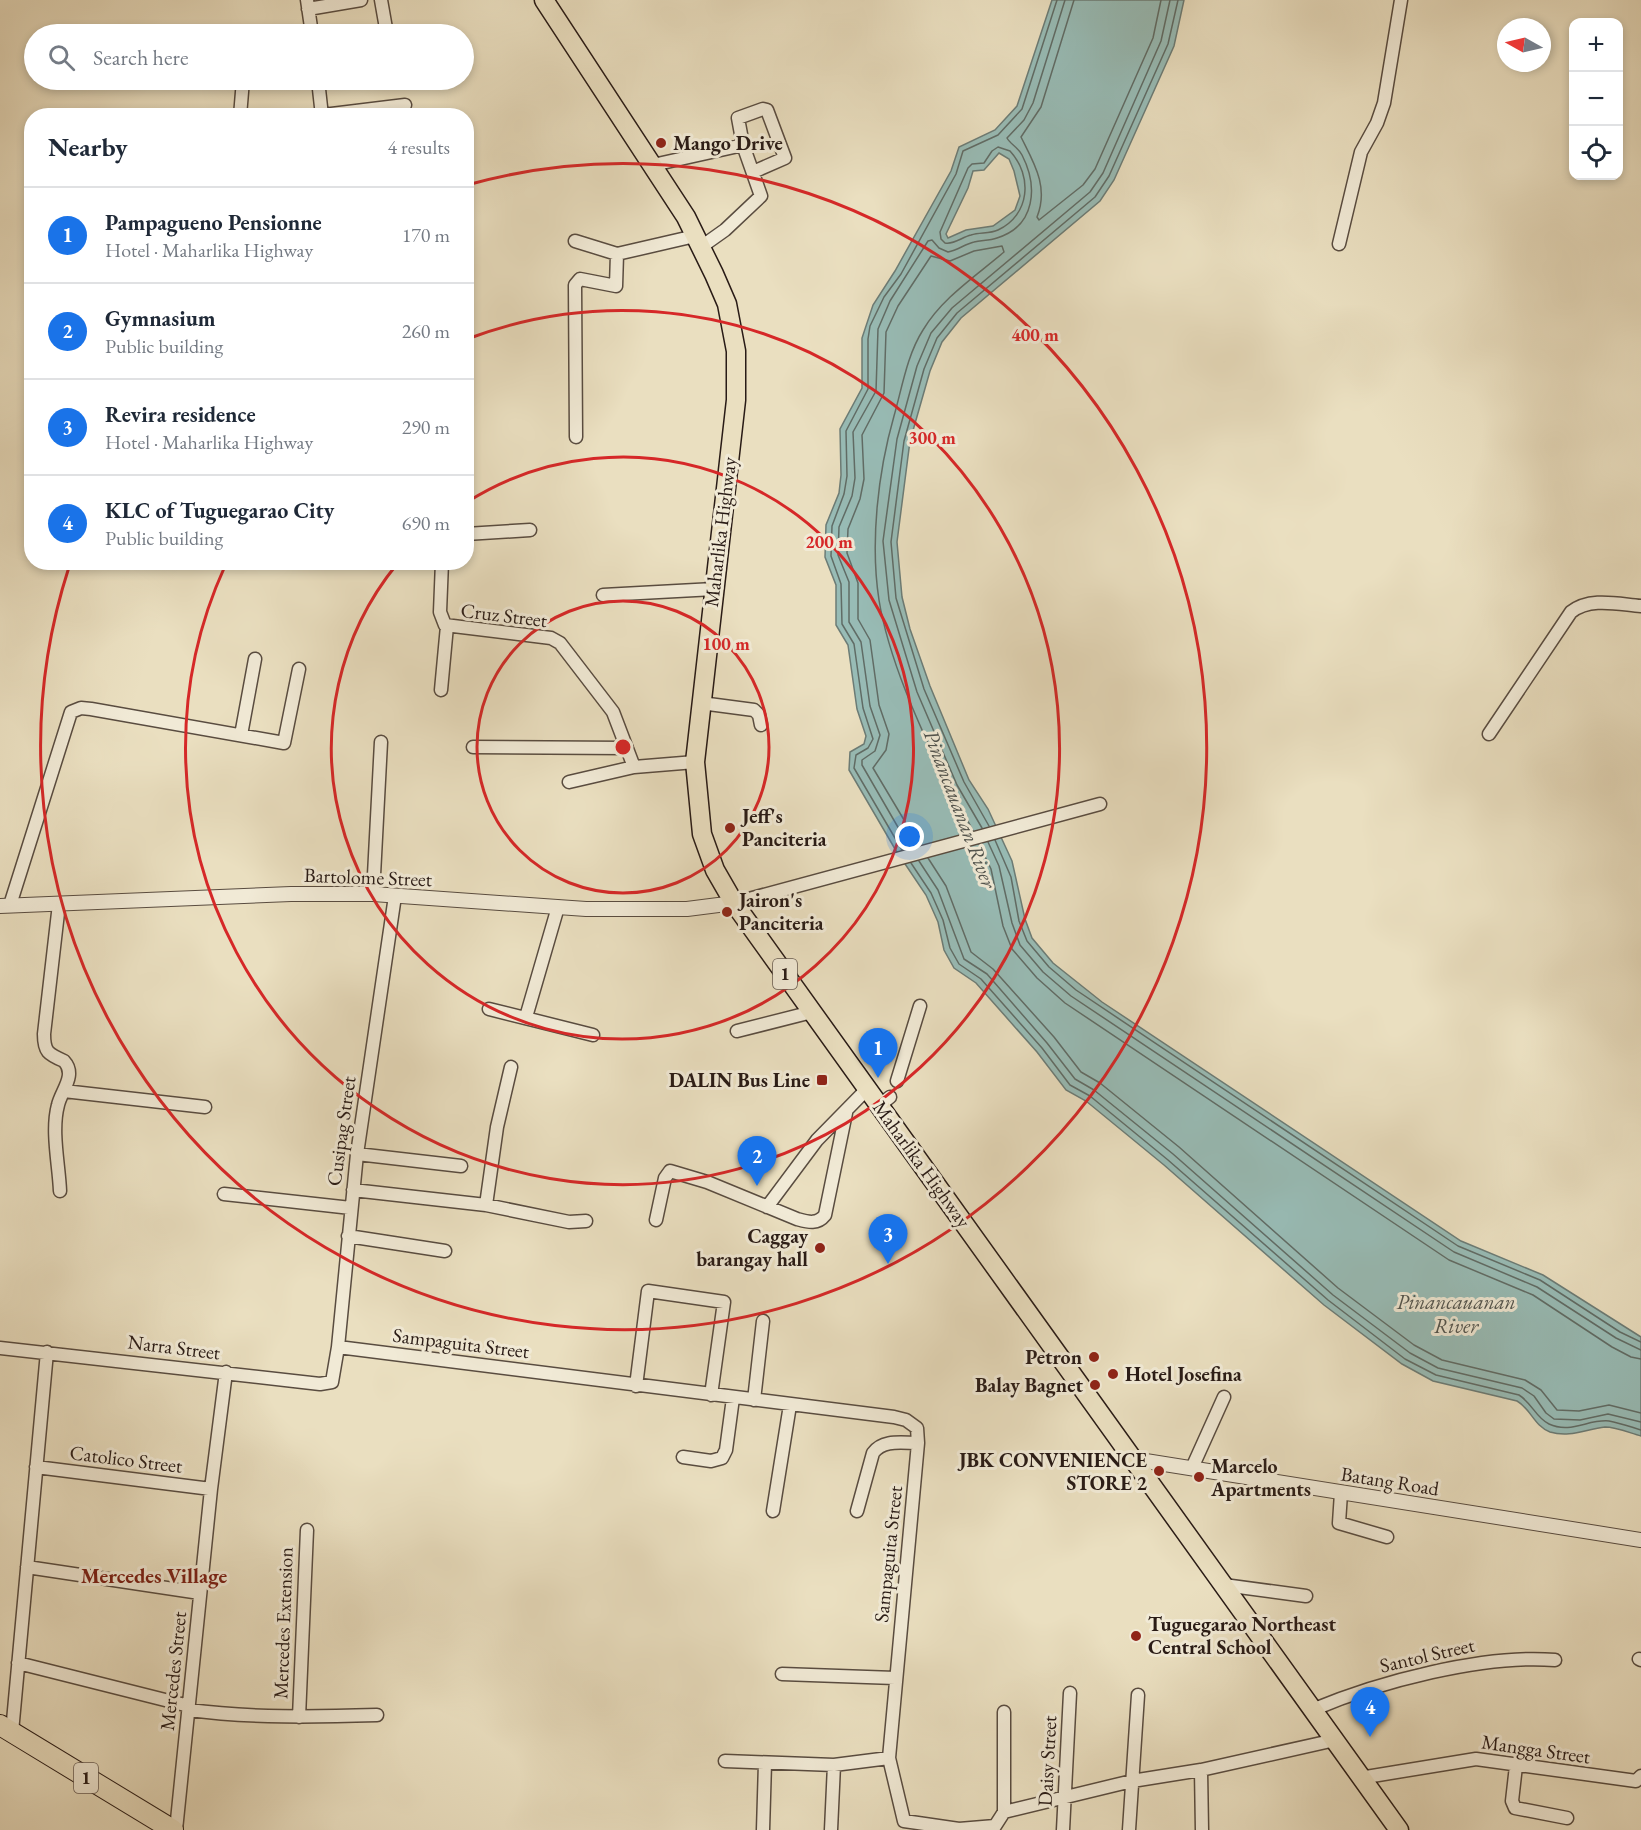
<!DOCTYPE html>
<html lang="en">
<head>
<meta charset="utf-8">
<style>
  body { margin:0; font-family:"EB Garamond",serif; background:#f6f6f7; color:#1f2937 }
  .controls { position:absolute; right:18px; top:18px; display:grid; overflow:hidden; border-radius:12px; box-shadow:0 3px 9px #0003 }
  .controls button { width:54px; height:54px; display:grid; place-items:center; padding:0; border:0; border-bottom:2px solid #e0e1e3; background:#fff; color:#1f2937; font:30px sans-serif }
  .compass { position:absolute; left:1497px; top:18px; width:54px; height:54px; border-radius:50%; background:#fff; box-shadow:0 3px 9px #0003; rotate:278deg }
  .you { position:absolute; left:910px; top:837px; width:21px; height:21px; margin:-15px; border:4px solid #fff; border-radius:50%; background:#1a73e8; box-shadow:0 0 0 9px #1a73e833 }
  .badge { display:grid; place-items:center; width:39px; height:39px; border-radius:50%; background:#1a73e8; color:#fff; font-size:20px; font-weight:700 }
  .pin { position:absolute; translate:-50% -50px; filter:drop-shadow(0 2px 3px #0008) }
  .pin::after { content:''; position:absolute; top:32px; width:21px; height:18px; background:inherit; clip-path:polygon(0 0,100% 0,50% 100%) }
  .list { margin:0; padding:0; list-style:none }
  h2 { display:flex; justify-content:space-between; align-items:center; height:78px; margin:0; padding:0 24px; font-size:26px }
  h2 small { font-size:20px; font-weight:400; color:#747a83 }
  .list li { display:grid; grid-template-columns:39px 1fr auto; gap:18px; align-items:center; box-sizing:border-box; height:96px; padding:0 24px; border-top:2px solid #e0e1e3 }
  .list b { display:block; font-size:22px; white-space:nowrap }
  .list p { margin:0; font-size:20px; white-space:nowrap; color:#747a83 }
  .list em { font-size:20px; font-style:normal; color:#747a83 }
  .icon { flex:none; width:33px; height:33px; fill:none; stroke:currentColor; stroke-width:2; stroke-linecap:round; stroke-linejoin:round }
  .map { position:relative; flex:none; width:1641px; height:1830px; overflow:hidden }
  .search { position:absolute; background:#fff; box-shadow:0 3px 9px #0003; left:24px; top:24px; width:450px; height:66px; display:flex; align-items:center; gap:15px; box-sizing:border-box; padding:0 21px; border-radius:33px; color:#747a83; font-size:22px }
  .panel { position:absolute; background:#fff; box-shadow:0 3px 9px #0003; left:24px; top:108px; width:450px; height:462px; border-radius:24px }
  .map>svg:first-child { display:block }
  .water { fill:#98bcb6; stroke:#6c7c76; stroke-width:1.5; fill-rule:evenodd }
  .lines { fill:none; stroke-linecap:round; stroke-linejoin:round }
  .shore { stroke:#606c66; stroke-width:1.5 }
  .minor-casing { stroke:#594c40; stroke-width:15 }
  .tertiary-casing { stroke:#594c40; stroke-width:16 }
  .primary-casing { stroke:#291b16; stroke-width:21 }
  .trunk-casing { stroke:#291b16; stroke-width:22 }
  .minor { stroke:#f1ead6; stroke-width:12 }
  .tertiary { stroke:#f1ead6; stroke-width:14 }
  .primary { stroke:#eadfc0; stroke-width:18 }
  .trunk { stroke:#eadfc0; stroke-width:20 }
  .ring { fill:none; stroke:#d62828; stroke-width:3 }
  .poi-dot { fill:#8f2418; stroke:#f1ead6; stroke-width:2 }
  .labels { text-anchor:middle; stroke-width:6; stroke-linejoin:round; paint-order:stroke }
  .shield { fill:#f1ead6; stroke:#655950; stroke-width:1.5 }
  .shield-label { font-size:18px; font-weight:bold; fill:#291b16 }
  .poi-label { font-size:20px; font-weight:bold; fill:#291b16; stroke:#f1ead6; text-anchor:start }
  .street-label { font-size:20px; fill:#291b16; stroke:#f1ead6 }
  .water-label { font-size:21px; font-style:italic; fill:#50534e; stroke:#f1ead6 }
  .neighbourhood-label { font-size:21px; font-weight:bold; fill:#7a1f14; stroke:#f1ead6 }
  .centre { fill:#d62828; stroke:#f1ead6; stroke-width:3 }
  .ring-label { font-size:18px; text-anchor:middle; font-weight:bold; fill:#d62828; stroke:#f1ead6; stroke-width:6; stroke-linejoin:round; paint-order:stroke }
</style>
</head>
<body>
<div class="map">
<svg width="1641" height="1830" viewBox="0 0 1641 1830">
  <rect width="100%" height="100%" fill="#eadfc0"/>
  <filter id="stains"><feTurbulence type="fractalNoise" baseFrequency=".00333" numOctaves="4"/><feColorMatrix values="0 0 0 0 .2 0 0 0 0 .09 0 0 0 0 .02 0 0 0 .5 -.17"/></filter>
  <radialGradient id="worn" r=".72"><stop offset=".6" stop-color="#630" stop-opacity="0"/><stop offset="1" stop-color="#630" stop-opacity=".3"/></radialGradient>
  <!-- water -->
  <path class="water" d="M1052 0H1184L1174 46 1114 180 1100 201 961 318 942 342 930 371 910 441 897 542 902 597 910 629 930 686 969 780 988 809 1012 861 1025 919 1032 938 1053 963 1102 1002 1461 1241 1543 1275 1641 1337V1436C1630 1433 1616 1427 1605 1427 1586 1429 1570 1438 1550 1432 1534 1426 1531 1409 1517 1401L1433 1381 1402 1364 1324 1305 1164 1165 1086 1101 1066 1090 1037 1052 976 983 954 968 944 950 938 922 926 895 895 849 849 770 850 752 864 744 866 736 857 709 848 645 836 625V585L825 557 826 525 839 493 841 475 840 429 862 388V338L873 305 895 271 951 171 959 147 995 130 1017 106ZM999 153 1009 159 1014 171 1020 196 1015 210 993 226 966 230 948 238 946 234 968 188 973 171 984 170Z"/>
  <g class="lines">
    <!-- shore -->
    <path class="shore" d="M1074 0 1041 107 1021 137C1034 163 1049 187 1037 217L1039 220 1083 185 1095 169 1153 38 1161 0
      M998 147 1010 151C1033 176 1030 215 998 230 989 234 980 232 971 235 962 237 954 245 945 243L941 239 940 232 968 168 972 164 984 163 992 151Z
      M989 826 964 782 924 689 896 598 891 542 904 441 924 369 937 338 957 313 1095 197 1109 176 1168 44 1178 0
      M982 828 957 785 917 692 889 600 883 541 897 439 917 366 931 333 952 308 1090 192 1103 173 1161 41 1170 0
      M995 840 1011 877 1019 921 1027 941 1049 967 1076 990 1458 1246 1540 1280 1620 1332 1641 1342
      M988 842 999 866 1012 923 1020 945 1043 972 1071 996 1454 1252 1537 1287 1616 1338 1641 1350
      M979 844 991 869 1003 926 1012 949 1037 978 1065 1003 1449 1260 1533 1295 1612 1347 1631 1357 1641 1359
      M919 845 873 768 886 750 889 734 879 705 870 640 858 619V583L847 553 848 529 860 499 864 479 862 435 884 393 886 332 898 306 931 256 950 261 974 251 1002 246 1004 252C976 276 942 298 923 330 907 355 902 388 894 416 878 472 870 542 879 600 889 662 922 731 948 787 955 802 966 816 973 831
      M910 848 862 765V760L875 751 880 735 870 706 861 642 849 622V582L838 555 839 527 852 496 855 478 853 432 876 391 878 329 890 301 928 241 932 240 939 248 948 252C958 250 965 244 974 242 981 240 989 241 997 238 1036 226 1038 186 1022 155 1018 147 1010 144 1007 138L1024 120 1033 103 1065 0
      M902 850 854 768 856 755 868 748 873 739 863 708 854 644 842 624 841 584 831 556 832 526 844 494 847 476 846 431 868 389V339L870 326 884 297 901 274 956 174 963 151 998 135 1022 109 1057 0
      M928 858 946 886 971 952 993 969 1054 1037 1081 1072 1100 1083 1179 1147 1338 1288 1414 1345 1442 1360 1525 1380 1541 1390 1557 1410 1579 1411 1609 1405 1641 1413
      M919 861 938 890 964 959 987 974 1047 1043 1075 1079 1094 1090 1173 1154 1333 1295 1410 1353 1438 1368 1522 1388 1534 1396 1546 1413 1554 1419 1580 1420 1608 1414 1641 1422
      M911 863 931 893 943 920 950 948 959 964 981 979 1042 1048 1070 1085 1090 1096 1168 1160 1328 1300 1405 1359 1436 1375 1519 1395C1532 1403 1536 1418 1549 1424 1571 1434 1588 1419 1609 1421 1620 1423 1631 1427 1641 1430"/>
    <!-- minor casing -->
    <g class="minor-casing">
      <path id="minor" d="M307 0 312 34
        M381 0 387 34
        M308 9 361 0
        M318 80 322 116
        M240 116 243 80
        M315 116 405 105
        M743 145 738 118 763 109 767 110 785 158 753 172
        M653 165 743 145 761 196 725 230 701 247
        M575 241 617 254 695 236
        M1339 244 1361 152 1377 123 1384 103 1401 0
        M576 437 575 285 580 279 616 286 617 254
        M466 534 530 530
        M442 562 440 612 445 625 551 638 560 643 613 712 634 767 695 762
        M603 595 714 589
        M441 690 447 626
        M701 703 754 710 759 715 761 725
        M1489 734 1571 612C1590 597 1617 604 1641 606
        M241 735 255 659
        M473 747 627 748
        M569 782 634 767
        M373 894 381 742
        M734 903 1100 804
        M59 904 44 1034C44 1052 48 1054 64 1061 77 1075 61 1091 58 1105 51 1131 59 1165 60 1191
        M10 905 71 712 81 708 91 709 284 743 299 669
        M489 1009 593 1035
        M526 1017 558 907
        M737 1031 812 1012
        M897 1081 920 1006
        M64 1091 205 1107
        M880 1105 890 1097
        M357 1154 461 1166
        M353 1190 486 1205 569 1222 586 1221
        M224 1194 351 1208
        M486 1205 497 1127 511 1067
        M767 1207 817 1140 868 1088
        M656 1220 665 1178 670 1171 707 1182 797 1219C808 1222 817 1225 825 1215L846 1113
        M348 1236 445 1251
        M338 1347 894 1417 906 1420 917 1428 918 1443 889 1758 904 1821 959 1829 995 1826 1004 1812 1132 1781 1201 1770 1335 1740
        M0 1348 320 1384 332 1382 338 1347 357 1154 395 896
        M636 1386 648 1291 724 1302 711 1395
        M754 1400 763 1321
        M683 1457 711 1461 722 1458 726 1450 733 1398
        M36 1467 211 1489
        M1192 1468 1224 1397
        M1341 1493 1339 1523 1387 1537
        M773 1511 790 1405
        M857 1511 873 1453C883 1439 902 1443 918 1443
        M27 1567 200 1593
        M1224 1585 1306 1596
        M1639 1659 1641 1660
        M18 1663 189 1706
        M782 1674 895 1678
        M189 1710C251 1718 314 1717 377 1715
        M1312 1710C1378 1682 1484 1654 1555 1660
        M1004 1712V1812
        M299 1717 307 1530
        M12 1732 47 1352
        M725 1761 834 1765 889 1758
        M1516 1766 1512 1801 1515 1808 1567 1818
        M1201 1770 1202 1830
        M1360 1778 1476 1759 1636 1781 1641 1776
        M176 1830 211 1489 226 1372
        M763 1830 765 1763
        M831 1830 834 1765
        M1063 1830 1070 1693
        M1129 1830 1138 1695"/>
    </g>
    <!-- tertiary casing -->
    <g class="tertiary-casing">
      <path id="tertiary" d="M0 906 291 894H373L586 909H687L734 903
        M1133 1459 1641 1540"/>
    </g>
    <!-- primary casing -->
    <g class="primary-casing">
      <path id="primary" d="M544 0 686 217 714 274 727 304 736 351V400L695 762 702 834 715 870 734 903 1399 1830"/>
    </g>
    <!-- trunk casing -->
    <g class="trunk-casing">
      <path id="trunk" d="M0 1725 173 1830"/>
    </g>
    <!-- minor -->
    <use href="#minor" class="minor"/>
    <!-- tertiary -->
    <use href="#tertiary" class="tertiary"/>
    <!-- primary -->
    <use href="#primary" class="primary"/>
    <!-- trunk -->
    <use href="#trunk" class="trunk"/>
  </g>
  <!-- distance rings -->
  <g class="ring">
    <circle cx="623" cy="747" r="146"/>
    <path d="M467 502A291 291 0 1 1 397 564"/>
    <path d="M470 338A437 437 0 1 1 225 566"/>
    <path d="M467 185A583 583 0 1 1 69 567"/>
  </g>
  <!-- markers -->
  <g class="poi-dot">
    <circle cx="661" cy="143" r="6"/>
    <circle cx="730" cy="828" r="6"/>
    <circle cx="727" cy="912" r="6"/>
    <rect x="816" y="1074" width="12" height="12" rx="3"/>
    <circle cx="820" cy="1248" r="6"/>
    <circle cx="1094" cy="1357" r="6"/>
    <circle cx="1113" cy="1374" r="6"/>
    <circle cx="1095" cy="1385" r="6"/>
    <circle cx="1159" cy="1471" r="6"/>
    <circle cx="1199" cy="1477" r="6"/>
    <circle cx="1136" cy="1636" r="6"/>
  </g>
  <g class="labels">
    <!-- shield labels -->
    <g class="shield">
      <rect x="773" y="959" width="24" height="30" rx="4.5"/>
      <rect x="74" y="1763" width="24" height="30" rx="4.5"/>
    </g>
    <g class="shield-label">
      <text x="785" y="980">1</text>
      <text x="86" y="1784">1</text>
    </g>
    <!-- poi labels -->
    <g class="poi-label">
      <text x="673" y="150">Mango Drive</text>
      <text x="742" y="823">Jeff's<tspan x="742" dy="23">Panciteria</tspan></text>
      <text x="739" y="907">Jairon's<tspan x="739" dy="23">Panciteria</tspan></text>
      <text x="810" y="1087" text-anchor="end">DALIN Bus Line</text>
      <text x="808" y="1243" text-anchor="end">Caggay<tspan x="808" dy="23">barangay hall</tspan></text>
      <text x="1082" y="1364" text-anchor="end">Petron</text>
      <text x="1125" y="1381">Hotel Josefina</text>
      <text x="1083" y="1392" text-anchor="end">Balay Bagnet</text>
      <text x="1147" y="1467" text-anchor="end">JBK CONVENIENCE<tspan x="1147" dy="23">STORE 2</tspan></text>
      <text x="1211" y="1473">Marcelo<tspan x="1211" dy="23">Apartments</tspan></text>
      <text x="1148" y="1631">Tuguegarao Northeast<tspan x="1148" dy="23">Central School</tspan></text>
    </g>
    <!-- street labels -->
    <g class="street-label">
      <text transform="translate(720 532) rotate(-83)" y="7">Maharlika Highway</text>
      <text transform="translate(504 615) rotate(7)" y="7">Cruz Street</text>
      <text transform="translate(368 877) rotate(2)" y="7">Bartolome Street</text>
      <text transform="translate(341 1131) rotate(-82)" y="7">Cusipag Street</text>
      <text transform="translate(922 1164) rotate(54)" y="7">Maharlika Highway</text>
      <text transform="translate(461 1343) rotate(7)" y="7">Sampaguita Street</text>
      <text transform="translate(174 1347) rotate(7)" y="7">Narra Street</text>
      <text transform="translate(126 1459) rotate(7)" y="7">Catolico Street</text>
      <text transform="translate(1390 1481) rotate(9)" y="7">Batang Road</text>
      <text transform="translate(888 1554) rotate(-84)" y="7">Sampaguita Street</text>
      <text transform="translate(283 1623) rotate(-88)" y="7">Mercedes Extension</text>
      <text transform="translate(1427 1655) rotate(-13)" y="7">Santol Street</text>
      <text transform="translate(173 1671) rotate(-84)" y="7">Mercedes Street</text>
      <text transform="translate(1536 1749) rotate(8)" y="7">Mangga Street</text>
      <text transform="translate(1047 1761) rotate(-87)" y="7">Daisy Street</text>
    </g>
    <!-- water labels -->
    <g class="water-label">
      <text transform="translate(960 809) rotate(69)" y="7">Pinancauanan River</text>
      <text x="1456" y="1309">Pinancauanan<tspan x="1456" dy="24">River</tspan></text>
    </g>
    <!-- neighbourhood labels -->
    <g class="neighbourhood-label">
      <text x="154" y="1583">Mercedes Village</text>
    </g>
  </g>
  <circle cx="623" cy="747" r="9" class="centre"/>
  <g class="ring-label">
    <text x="1035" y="341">400 m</text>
    <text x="932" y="444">300 m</text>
    <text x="829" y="548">200 m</text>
    <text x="726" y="650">100 m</text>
  </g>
  <rect width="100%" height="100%" filter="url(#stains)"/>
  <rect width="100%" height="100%" fill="url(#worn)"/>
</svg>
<div class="controls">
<button>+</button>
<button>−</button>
<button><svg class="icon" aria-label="locate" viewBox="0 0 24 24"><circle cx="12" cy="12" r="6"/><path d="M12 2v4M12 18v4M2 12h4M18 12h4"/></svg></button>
</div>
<svg class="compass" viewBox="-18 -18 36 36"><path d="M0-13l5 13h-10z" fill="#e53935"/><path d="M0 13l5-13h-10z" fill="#747a83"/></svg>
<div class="you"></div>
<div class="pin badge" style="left:878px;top:1078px">1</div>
<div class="pin badge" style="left:757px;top:1186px">2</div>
<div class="pin badge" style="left:888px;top:1264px">3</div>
<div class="pin badge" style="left:1370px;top:1737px">4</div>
<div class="search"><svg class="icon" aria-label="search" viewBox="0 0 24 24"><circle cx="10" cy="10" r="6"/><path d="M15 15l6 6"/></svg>Search here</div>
<section class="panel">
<h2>Nearby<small>4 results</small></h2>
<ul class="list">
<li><span class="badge">1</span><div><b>Pampagueno Pensionne</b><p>Hotel · Maharlika Highway</p></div><em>170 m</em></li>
<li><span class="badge">2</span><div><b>Gymnasium</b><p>Public building</p></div><em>260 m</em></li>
<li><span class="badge">3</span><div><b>Revira residence</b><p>Hotel · Maharlika Highway</p></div><em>290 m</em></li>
<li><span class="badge">4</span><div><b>KLC of Tuguegarao City</b><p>Public building</p></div><em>690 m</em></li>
</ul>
</section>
</div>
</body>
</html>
